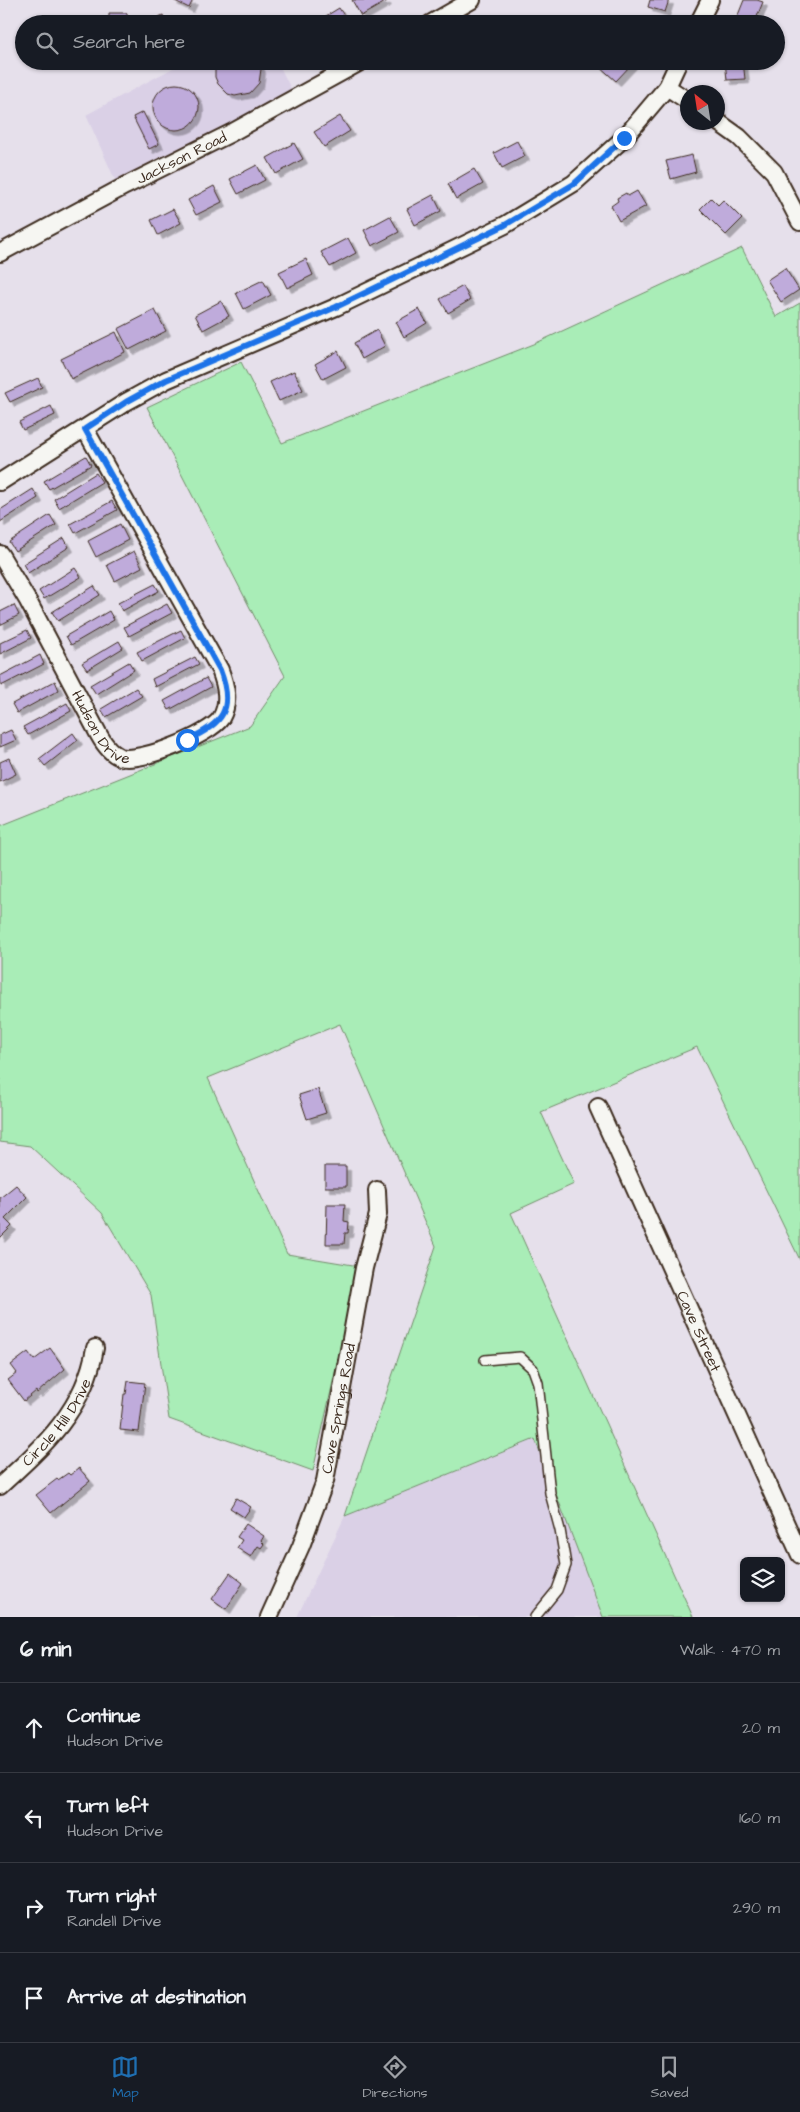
<!DOCTYPE html>
<html lang="en">
<head>
<meta charset="utf-8">
<style>
  body { margin:0; font-family:"Architects Daughter",sans-serif; background:#20242c; color:#f1f3f6 }
  .controls { position:absolute; right:15px; bottom:15px; display:grid; overflow:hidden; border-radius:8px; box-shadow:0 1px 4px #0004 }
  .controls button { width:45px; height:45px; display:grid; place-items:center; padding:0; border:0; border-bottom:1px solid #363941; background:#171b24; color:#f1f3f6; font:25px sans-serif }
  .compass { position:absolute; left:680px; top:85px; width:45px; height:45px; border-radius:50%; background:#171b24; box-shadow:0 1px 4px #0004; rotate:330deg }
  .stop { position:absolute; width:15px; height:15px; margin:-11px; border:4px solid #1a73e8; border-radius:50%; background:#fff }
  .stop.end { background:#1a73e8; border-color:#fff; box-shadow:0 1px 5px #0008 }
  .list { margin:0; padding:0; list-style:none }
  h2 { display:flex; justify-content:space-between; align-items:center; height:65px; margin:0; padding:0 20px; font-size:21px }
  h2 small { font-size:16px; font-weight:400; color:#9ea1a6 }
  .list li { display:grid; grid-template-columns:32px 1fr auto; gap:15px; align-items:center; box-sizing:border-box; height:90px; padding:0 20px; border-top:1px solid #363941 }
  .list b { display:block; font-size:19px; white-space:nowrap }
  .list p { margin:0; font-size:16px; white-space:nowrap; color:#9ea1a6 }
  .list em { font-size:16px; font-style:normal; color:#9ea1a6 }
  .icon { flex:none; width:28px; height:28px; fill:none; stroke:currentColor; stroke-width:2; stroke-linecap:round; stroke-linejoin:round }
  .map { position:relative; flex:none; width:800px; height:1617px; overflow:hidden }
  .search { position:absolute; background:#171b24; box-shadow:0 1px 4px #0004; left:15px; right:15px; top:15px; height:55px; display:flex; align-items:center; gap:12px; box-sizing:border-box; padding:0 18px; border-radius:28px; color:#9ea1a6; font-size:19px }
  .sheet { height:425px; background:#171b24 }
  nav { display:flex; justify-content:space-around; align-items:center; box-sizing:border-box; height:70px; border-top:1px solid #363941; background:#171b24; font-size:14px; color:#9ea1a6 }
  nav a { display:grid; justify-items:center; gap:2px }
  nav .on { color:#1f6fb2 }
  .map>svg:first-child { display:block }
  .built { fill:#dad0e6 }
  .green { fill:#a9edb7; stroke:#728c6a }
  .building { fill:#bfabdb; stroke:#3b2a1e; filter:url(#shadow) }
  .lines { fill:none; stroke-linecap:round; stroke-linejoin:round }
  .lane-casing { stroke:#3b2a1e; stroke-width:12 }
  .street-casing { stroke:#3b2a1e; stroke-width:20 }
  .lane { stroke:#f6f6f2; stroke-width:9 }
  .street { stroke:#f6f6f2; stroke-width:16 }
  .route { stroke:#1a73e8; stroke-width:6 }
  .labels { text-anchor:middle; stroke-width:4.5; stroke-linejoin:round; paint-order:stroke }
  .street-label { font-size:15px; fill:#3b2a1e; stroke:#f6f6f2 }
</style>
</head>
<body>
<div class="map">
<svg width="800" height="1617" viewBox="0 0 800 1617">
  <defs>
    <filter id="shadow"><feDropShadow dx="4.5" dy="4.5" stdDeviation="0" flood-color="#0004"/></filter>
  </defs>
  <rect width="100%" height="100%" fill="#e6e0eb"/>
  <filter id="ink" filterUnits="userSpaceOnUse"><feTurbulence type="fractalNoise" baseFrequency=".02" numOctaves="2"/><feDisplacementMap in="SourceGraphic" scale="10" xChannelSelector="R" yChannelSelector="G"/><feConvolveMatrix kernelMatrix="1 2 1 2 8 2 1 2 1" color-interpolation-filters="sRGB"/></filter>
  <g filter="url(#ink)">
    <!-- built -->
    <path class="built" d="M186 61H277L292 91 250 115 116 182 86 115Z
      M535 1439 603 1617H297L345 1516Z"/>
    <!-- green -->
    <path class="green" d="M742 248 776 317 800 303V1260L697 1047 541 1112 574 1184 511 1213 693 1617H603L535 1439 345 1516 436 1246 340 1024 208 1078 287 1254 359 1266 313 1471 169 1419 151 1295 102 1213 30 1146 0 1142V826L250 726 285 676 147 407 241 362 282 443 534 344Z"/>
    <!-- building -->
    <path class="building" d="M173 0H193L189 8Z
      M352 0H386L387 1 361 16Z
      M650 0H669L665 12 648 7Z
      M744 0H757L763 2 754 24H746L736 20Z
      M339 8 349 23 313 24Z
      M109 13H127V24H104V19H109Z
      M163 15 167 24H144Z
      M218 61H258L261 69 259 83 250 93 235 96 228 94 218 84 215 77V69Z
      M603 61H630L632 64 616 81 599 66Z
      M725 61H743L745 79 727 80Z
      M153 107a23 23 0 1 1 46 0a23 23 0 1 1-46 0Z
      M143 112 159 144 149 149 133 117Z
      M340 116 350 131 324 147 314 132Z
      M517 141 525 156 502 168 494 153Z
      M294 143 303 159 276 174 267 158Z
      M692 155 696 172 671 179 666 161Z
      M257 165 265 180 238 194 230 179Z
      M474 169 483 184 456 199 448 184Z
      M214 186 222 202 196 215 188 200Z
      M637 191 646 206 619 221 611 206 618 201 617 198 626 193 628 196Z
      M433 195 441 211 415 225 407 209Z
      M711 198 718 205 723 200 742 219 726 235 700 209Z
      M173 209 181 223 158 235 151 220Z
      M390 216 399 232 372 246 364 230Z
      M348 238 356 253 330 267 321 252Z
      M306 259 313 275 287 288 279 272Z
      M785 268 799 290 781 302 767 280Z
      M263 280 271 295 244 309 236 293Z
      M463 286 470 300 448 313 440 299Z
      M221 301 229 316 203 330 195 315Z
      M419 309 427 323 404 337 396 322Z
      M155 310 166 331 129 350 118 329Z
      M377 330 385 346 362 359 354 343Z
      M116 332 125 352 71 379 61 359Z
      M338 351 346 367 323 379 315 364Z
      M294 371 303 390 279 401 270 382Z
      M38 378 42 387 10 402 5 393Z
      M51 406 55 415 23 430 19 422Z
      M86 456 91 465 49 489 44 481Z
      M96 473 102 482 59 508 54 499Z
      M33 489 38 498 0 522V510Z
      M112 501 117 510 75 533 70 524Z
      M50 515 56 525 15 551 9 542Z
      M120 524 128 540 96 557 88 541Z
      M64 538 69 547 28 573 23 564Z
      M134 551 142 567 115 581 107 565Z
      M75 568 81 577 44 599 39 591Z
      M155 584 159 591 122 611 118 603Z
      M94 586 100 595 58 621 52 612Z
      M167 604 172 613 129 636 124 627Z
      M14 605 19 615 0 625V612Z
      M109 611 114 620 71 645 66 636Z
      M27 630 31 638 0 654V643Z
      M181 630 185 638 142 661 137 652Z
      M119 641 123 648 87 670 82 663Z
      M40 655 44 664 1 686 0 676Z
      M195 657 199 664 155 687 152 679Z
      M129 662 134 670 96 694 90 685Z
      M206 678 211 687 169 710 164 701Z
      M55 681 59 690 17 713 12 704Z
      M136 688 142 696 106 717 101 709Z
      M67 703 71 711 28 735 23 727Z
      M11 730 16 740 0 747V735Z
      M73 733 78 740 45 766 39 759Z
      M9 758 16 774 0 782V762Z
      M318 1089 326 1113 307 1119 299 1095Z
      M325 1166H346V1187H325Z
      M16 1185 27 1197 5 1219 12 1226 0 1238V1198Z
      M327 1204H345L344 1221 349 1222 348 1233H345L344 1244H326Z
      M50 1348 65 1369 37 1393 36 1391 24 1401 8 1380 17 1373 11 1365 28 1352 34 1360Z
      M128 1381 145 1383 139 1432 120 1430 124 1394H126Z
      M79 1468 90 1481 51 1513 36 1495 57 1479 58 1480 68 1473 70 1475Z
      M236 1498 251 1507 244 1517 230 1508Z
      M246 1524 264 1536 261 1541 264 1544 261 1548 258 1546 251 1557 237 1548 242 1540 237 1537Z
      M230 1573 243 1583 226 1609 212 1599Z"/>
    <g class="lines">
      <!-- lane casing -->
      <g class="lane-casing">
        <path id="lane" d="M485 1360 520 1357 533 1369 538 1383 550 1493 560 1530 566 1565 557 1590 535 1617"/>
      </g>
      <!-- street casing -->
      <g class="street-casing">
        <g id="street">
          <path d="M430 24 472 0"/>
          <path d="M698 24 710 0"/>
          <path d="M667 87 688 101"/>
          <path d="M718 122 739 137 774 172 800 222"/>
          <path id="s1" d="M0 253 125 186 231 133 362 61"/>
          <path d="M0 482 126 402 166 380 336 307 505 225 574 183 624 138 667 87 679 61"/>
          <path id="s2" d="M0 554 28 601 99 735C104 744 110 753 120 757 140 763 210 735 221 718 230 702 226 686 220 670L85 429"/>
          <path id="s3" d="M598 1107 800 1555"/>
          <path id="s4" d="M0 1486C44 1446 85 1409 95 1348"/>
          <path id="s5" d="M269 1617 301 1546 325 1481 364 1268 378 1214 377 1190"/>
        </g>
      </g>
      <!-- lane -->
      <use href="#lane" class="lane"/>
      <!-- street -->
      <use href="#street" class="street"/>
    </g>
  </g>
  <g class="lines" filter="url(#ink)">
    <!-- route -->
    <path class="route" d="M187 740C223 724 235 709 220 670L85 429 126 402 166 380 336 307 505 225 574 184 624 138"/>
  </g>
  <g class="labels">
    <!-- street labels -->
    <g class="street-label">
      <text dy="5" stroke="none"><textPath href="#s1" startOffset="205">Jackson Road</textPath></text>
      <text dy="5" stroke="none"><textPath href="#s2" startOffset="202">Hudson Drive</textPath></text>
      <text dy="5" stroke="none"><textPath href="#s3" startOffset="246">Cave Street</textPath></text>
      <text dy="5" stroke="none"><textPath href="#s5" startOffset="221">Cave Springs Road</textPath></text>
      <text dy="5" stroke="none"><textPath href="#s4" startOffset="86">Circle Hill Drive</textPath></text>
    </g>
  </g>
</svg>
<div class="controls">
<button><svg class="icon" aria-label="layers" viewBox="0 0 24 24"><path d="M12 4l9 5-9 5-9-5zM3 14l9 5 9-5"/></svg></button>
</div>
<svg class="compass" viewBox="-18 -18 36 36"><path d="M0-13l5 13h-10z" fill="#e53935"/><path d="M0 13l5-13h-10z" fill="#9ea1a6"/></svg>
<div class="stop" style="left:187px;top:740px"></div>
<div class="stop end" style="left:624px;top:138px"></div>
<div class="search"><svg class="icon" aria-label="search" viewBox="0 0 24 24"><circle cx="10" cy="10" r="6"/><path d="M15 15l6 6"/></svg>Search here</div>
</div>
<section class="sheet">
<h2>6 min<small>Walk · 470 m</small></h2>
<ul class="list">
<li><svg class="icon" aria-label="ahead" viewBox="0 0 24 24"><path d="M12 20V5M6 11l6-6 6 6"/></svg><div><b>Continue</b><p>Hudson Drive</p></div><em>20 m</em></li>
<li><svg class="icon" aria-label="left" viewBox="0 0 24 24"><path d="M17 20v-9H6M10 6l-5 5 5 5"/></svg><div><b>Turn left</b><p>Hudson Drive</p></div><em>160 m</em></li>
<li><svg class="icon" aria-label="right" viewBox="0 0 24 24"><path d="M7 20v-9h11M14 6l5 5-5 5"/></svg><div><b>Turn right</b><p>Randell Drive</p></div><em>290 m</em></li>
<li><svg class="icon" aria-label="arrive" viewBox="0 0 24 24"><path d="M6 21V4h12l-3 4 3 4H6"/></svg><div><b>Arrive at destination</b></div></li>
</ul>
</section>
<nav>
<a class="on"><svg class="icon" aria-label="map" viewBox="0 0 24 24"><path d="M3 6l6-2 6 2 6-2v14l-6 2-6-2-6 2zM9 4v14M15 6v14"/></svg>Map</a>
<a><svg class="icon" aria-label="directions" viewBox="0 0 24 24"><path d="M12 3l9 9-9 9-9-9zM9 14v-3h6M13 9l2 2-2 2"/></svg>Directions</a>
<a><svg class="icon" aria-label="saved" viewBox="0 0 24 24"><path d="M7 4h10v16l-5-4-5 4z"/></svg>Saved</a>
</nav>
</body>
</html>
